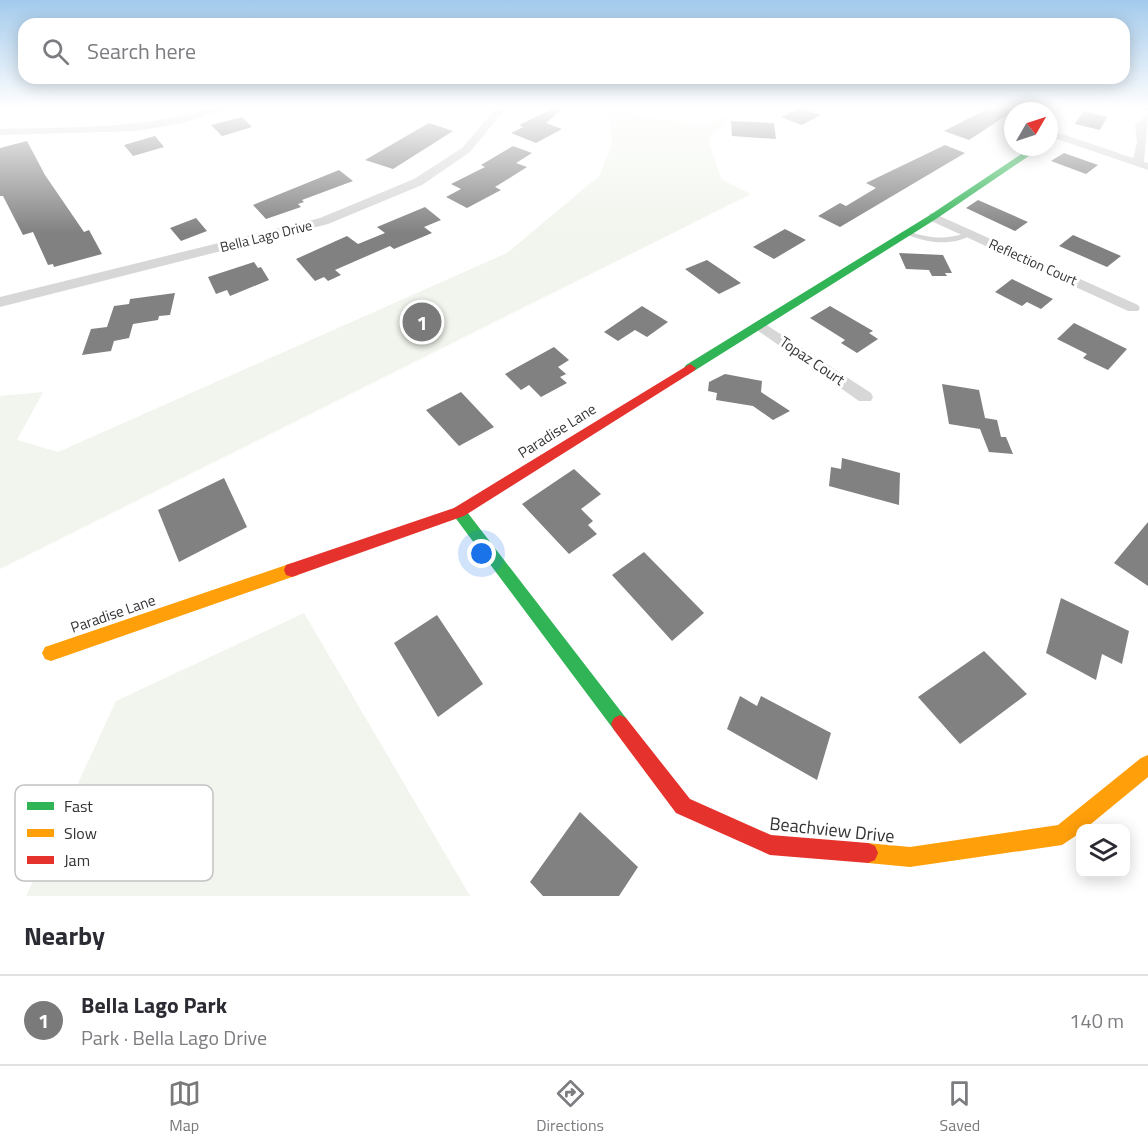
<!DOCTYPE html>
<html lang="en">
<head>
<meta charset="utf-8">
<style>
  body { margin:0; font-family:"Titillium Web",sans-serif; background:#f2f2f3; color:#2b2b33 }
  .controls { position:absolute; right:18px; bottom:18px; display:grid; overflow:hidden; border-radius:12px; box-shadow:0 3px 15px #0003 }
  .controls button { width:54px; height:54px; display:grid; place-items:center; padding:0; border:0; border-bottom:2px solid #e1e1e2; background:#fff; color:#2b2b33; font:30px sans-serif }
  .compass { position:absolute; left:1004px; top:102px; width:54px; height:54px; border-radius:50%; background:#fff; box-shadow:0 3px 15px #0003; rotate:51deg }
  .you { position:absolute; left:482px; top:554px; width:21px; height:21px; margin:-15px; border:4px solid #fff; border-radius:50%; background:#1a73e8; box-shadow:0 0 0 9px #1a73e833 }
  .badge { display:grid; place-items:center; width:39px; height:39px; border-radius:50%; background:#7a7a7a; color:#fff; font-size:20px; font-weight:700 }
  .pin { position:absolute; translate:-50% -50%; border:3px solid #fff; box-shadow:0 2px 6px #0006 }
  .list { margin:0; padding:0; list-style:none }
  h2 { display:flex; justify-content:space-between; align-items:center; height:78px; margin:0; padding:0 24px; font-size:26px }
  h2 small { font-size:20px; font-weight:400; color:#7c7c81 }
  .list li { display:grid; grid-template-columns:39px 1fr auto; gap:18px; align-items:center; box-sizing:border-box; height:90px; padding:0 24px; border-top:2px solid #e1e1e2 }
  .list b { display:block; font-size:22px; white-space:nowrap }
  .list p { margin:0; font-size:20px; white-space:nowrap; color:#7c7c81 }
  .list em { font-size:20px; font-style:normal; color:#7c7c81 }
  .icon { flex:none; width:33px; height:33px; fill:none; stroke:currentColor; stroke-width:2; stroke-linecap:round; stroke-linejoin:round }
  .map { position:relative; flex:none; width:1148px; height:896px; overflow:hidden }
  .search { position:absolute; background:#fff; box-shadow:0 3px 15px #0003; left:18px; right:18px; top:18px; height:66px; display:flex; align-items:center; gap:15px; box-sizing:border-box; padding:0 21px; border-radius:18px; color:#7c7c81; font-size:22px }
  .sheet { height:168px; background:#fff }
  nav { display:flex; justify-content:space-around; align-items:center; box-sizing:border-box; height:84px; border-top:2px solid #e1e1e2; background:#fff; font-size:16px; color:#7c7c81 }
  nav a { display:grid; justify-items:center; gap:3px }
  nav .on { color:#7a7a7a }
  .map>svg:first-child { display:block }
  .green { fill:#f1f5ed }
  .building { fill:#818181 }
  .lines { fill:none; stroke-linecap:round; stroke-linejoin:round }
  .lane { fill:#d7d7d7; fill-rule:evenodd }
  .street { fill:#d7d7d7; fill-rule:evenodd }
  .fast { fill:#30b455; fill-rule:evenodd }
  .slow { fill:#ff9f0a; fill-rule:evenodd }
  .jam { fill:#e5322d; fill-rule:evenodd }
  .labels { text-anchor:middle; stroke-width:6; stroke-linejoin:round; paint-order:stroke }
  .far-street-label { font-size:14px; fill:#333; stroke:#fff }
  .street-label { font-size:15px; fill:#333; stroke:#fff }
  .near-street-label { font-size:18px; fill:#333; stroke:#fff }
  .key { fill:#fff; stroke:#c2c2c2; stroke-width:1.5 }
  .key-label { font-size:16px; fill:#333 }
</style>
</head>
<body>
<div class="map">
<svg width="1148" height="896" viewBox="0 0 1148 896">
  <rect width="100%" height="100%" fill="#fff"/>
  <!-- green -->
  <path class="green" d="M601 108 620 113 706 124 740 110 708 138 721 179 751 194 0 569V396L43 392 17 440 58 452 507 253 600 175 612 144 609 114Z
    M304 613 470 896H26L116 701Z"/>
  <!-- building -->
  <path class="building" d="M554 108H563L546 123 562 129 536 143 511 133 523 127 519 125Z
    M800 108H801L821 115 802 125 781 117Z
    M989 108H1024L1013 111 969 140 944 131Z
    M1083 111 1107 117 1100 130 1075 124Z
    M242 117 252 127 222 136 211 125Z
    M731 121 774 123 776 139 732 136Z
    M429 123 453 131 393 169 365 160Z
    M155 136 164 147 133 156 124 145Z
    M27 141 45 175 84 232 89 230 102 254 54 267 53 264 48 265 33 232 23 235 3 196H0V148Z
    M945 145 965 153 840 227 818 216 840 203 846 206 876 188 866 183Z
    M513 146 532 153 516 163 527 167 495 187 501 190 467 208 446 197 461 189 451 184 485 167 481 165Z
    M1064 153 1098 165 1086 174 1051 161Z
    M339 170 353 181 302 200 304 202 298 204 301 207 266 219 253 205Z
    M978 200 1028 222 1015 231 966 208Z
    M425 207 441 220 424 227 432 233 394 249 390 246 335 270 341 275 328 281 324 277 315 281 296 259 347 236 358 244 385 233 377 227Z
    M196 218 207 231 181 241 170 228Z
    M785 229 806 240 774 259 753 247Z
    M1073 235 1121 256 1107 267 1059 246Z
    M899 253 943 255 952 273H945L947 276H932L929 270 906 269Z
    M707 260 741 283 719 294 685 269Z
    M254 262 258 268 261 267 269 280 230 296 227 290 216 294 208 277Z
    M1012 279 1053 299 1041 309 1027 302 1022 306 995 292Z
    M175 293 170 315 159 316 158 320 133 324 129 338 114 341 111 351 82 355 91 329 107 327 114 306 129 304 130 299Z
    M642 306 668 322 647 337 635 330 618 341 604 332Z
    M830 306 873 331 869 333 878 339 857 353 841 343 845 340 810 318Z
    M1074 323 1127 349 1108 370 1083 358 1087 354 1057 339Z
    M554 347 569 360 558 367 566 374 560 377 567 383 541 397 529 385 521 390 505 374Z
    M725 374 762 381 761 392 790 411 773 420 753 406 716 400 717 393 708 391 709 382Z
    M942 384 979 390 985 418 997 420 1001 437H1006L1013 454 989 452 980 429 949 424Z
    M461 392 494 427 459 446 426 410Z
    M842 458 900 473 899 505 829 486 831 467 841 469Z
    M574 469 601 494 581 509 593 521 588 525 597 534 569 554 522 504Z
    M224 478 247 527 179 562 158 510Z
    M1148 522V586L1114 563Z
    M644 552 704 613 672 641 612 575Z
    M1061 598 1129 631 1122 664 1102 654 1096 680 1046 653Z
    M437 615 483 684 438 717 394 643Z
    M984 651 1027 694 960 744 918 697Z
    M740 696 757 706 761 696 831 733 817 780 727 729Z
    M580 812 638 867 619 896H543L530 882Z"/>
  <g class="lines">
    <!-- lane -->
    <path class="lane" d="M907 231C932 239 944 240 970 232L973 234C952 247 927 243 905 234V232Z"/>
    <!-- street -->
    <path class="street" d="M214 108H228L183 123 137 131 0 135V129C75 127 141 129 214 108Z
      M496 108H506L470 152 422 185 328 224 0 307V297L320 218 414 179 462 148Z
      M1148 114 1144 162 1148 163V170L1057 139 1049 142V135L1056 132 1133 158 1137 143 1135 125Z
      M933 213 1138 305 1140 308 1138 311H1128L929 220V214Z
      M759 320 871 393 873 397 871 401H859L754 328 751 325Z"/>
    <!-- fast -->
    <path class="fast" d="M1032 147H1042L936 219 694 371H686L684 368 686 365 930 215Z
      M459 506 464 508 626 718 629 724 626 730 620 733 614 730 454 516 452 512 454 508Z"/>
    <!-- slow -->
    <path class="slow" d="M1142 108H1148V110H1143Z
      M292 563 298 565 300 570 298 575 292 577 51 661 45 659 42 653 45 647 51 645Z
      M1148 755V777L1086 828H1080V833L1062 845 910 867 868 863 861 860 858 853 861 846 868 843 910 847 1058 825 1141 758Z"/>
    <!-- jam -->
    <path class="jam" d="M690 364 696 368 694 371 464 516 292 577 286 575 284 570 286 565 454 508Z
      M620 715 626 718 690 799 771 835 868 843 875 846 878 853 875 860 868 863 770 855 676 813 614 730 611 724 614 718Z"/>
  </g>
  <!-- sky -->
  <linearGradient id="sky" x2="0" y2="1"><stop stop-color="#a3caec"/><stop offset="0.46" stop-color="#fff"/><stop offset="1" stop-color="#fff" stop-opacity="0"/></linearGradient>
  <rect width="1148" height="233" fill="url(#sky)"/>
  <g class="labels">
    <!-- far-street labels -->
    <g class="far-street-label">
      <text transform="translate(266 236) rotate(-14)" y="5">Bella Lago Drive</text>
      <text transform="translate(1033 262) rotate(24)" y="5">Reflection Court</text>
    </g>
    <!-- street labels -->
    <g class="street-label">
      <text transform="translate(812 361) rotate(34)" y="5">Topaz Court</text>
      <text transform="translate(557 431) rotate(-32)" y="5">Paradise Lane</text>
      <text transform="translate(113 614) rotate(-19)" y="5">Paradise Lane</text>
    </g>
    <!-- near-street labels -->
    <g class="near-street-label">
      <text transform="translate(832 830) rotate(6)" y="6">Beachview Drive</text>
    </g>
  </g>
  <!-- legend -->
  <rect x="15" y="785" width="198" height="96" rx="9" class="key"/>
  <rect x="27" y="802" width="27" height="8" fill="#30b455"/>
  <rect x="27" y="829" width="27" height="8" fill="#ff9f0a"/>
  <rect x="27" y="856" width="27" height="8" fill="#e5322d"/>
  <g class="key-label">
    <text x="64" y="812">Fast</text>
    <text x="64" y="839">Slow</text>
    <text x="64" y="866">Jam</text>
  </g>
</svg>
<div class="controls">
<button><svg class="icon" aria-label="layers" viewBox="0 0 24 24"><path d="M12 4l9 5-9 5-9-5zM3 14l9 5 9-5"/></svg></button>
</div>
<svg class="compass" viewBox="-18 -18 36 36"><path d="M0-13l5 13h-10z" fill="#e53935"/><path d="M0 13l5-13h-10z" fill="#7c7c81"/></svg>
<div class="you"></div>
<div class="pin badge" style="left:422px;top:322px">1</div>
<div class="search"><svg class="icon" aria-label="search" viewBox="0 0 24 24"><circle cx="10" cy="10" r="6"/><path d="M15 15l6 6"/></svg>Search here</div>
</div>
<section class="sheet">
<h2>Nearby<small></small></h2>
<ul class="list">
<li><span class="badge">1</span><div><b>Bella Lago Park</b><p>Park · Bella Lago Drive</p></div><em>140 m</em></li>
</ul>
</section>
<nav>
<a class="on"><svg class="icon" aria-label="map" viewBox="0 0 24 24"><path d="M3 6l6-2 6 2 6-2v14l-6 2-6-2-6 2zM9 4v14M15 6v14"/></svg>Map</a>
<a><svg class="icon" aria-label="directions" viewBox="0 0 24 24"><path d="M12 3l9 9-9 9-9-9zM9 14v-3h6M13 9l2 2-2 2"/></svg>Directions</a>
<a><svg class="icon" aria-label="saved" viewBox="0 0 24 24"><path d="M7 4h10v16l-5-4-5 4z"/></svg>Saved</a>
</nav>
</body>
</html>
